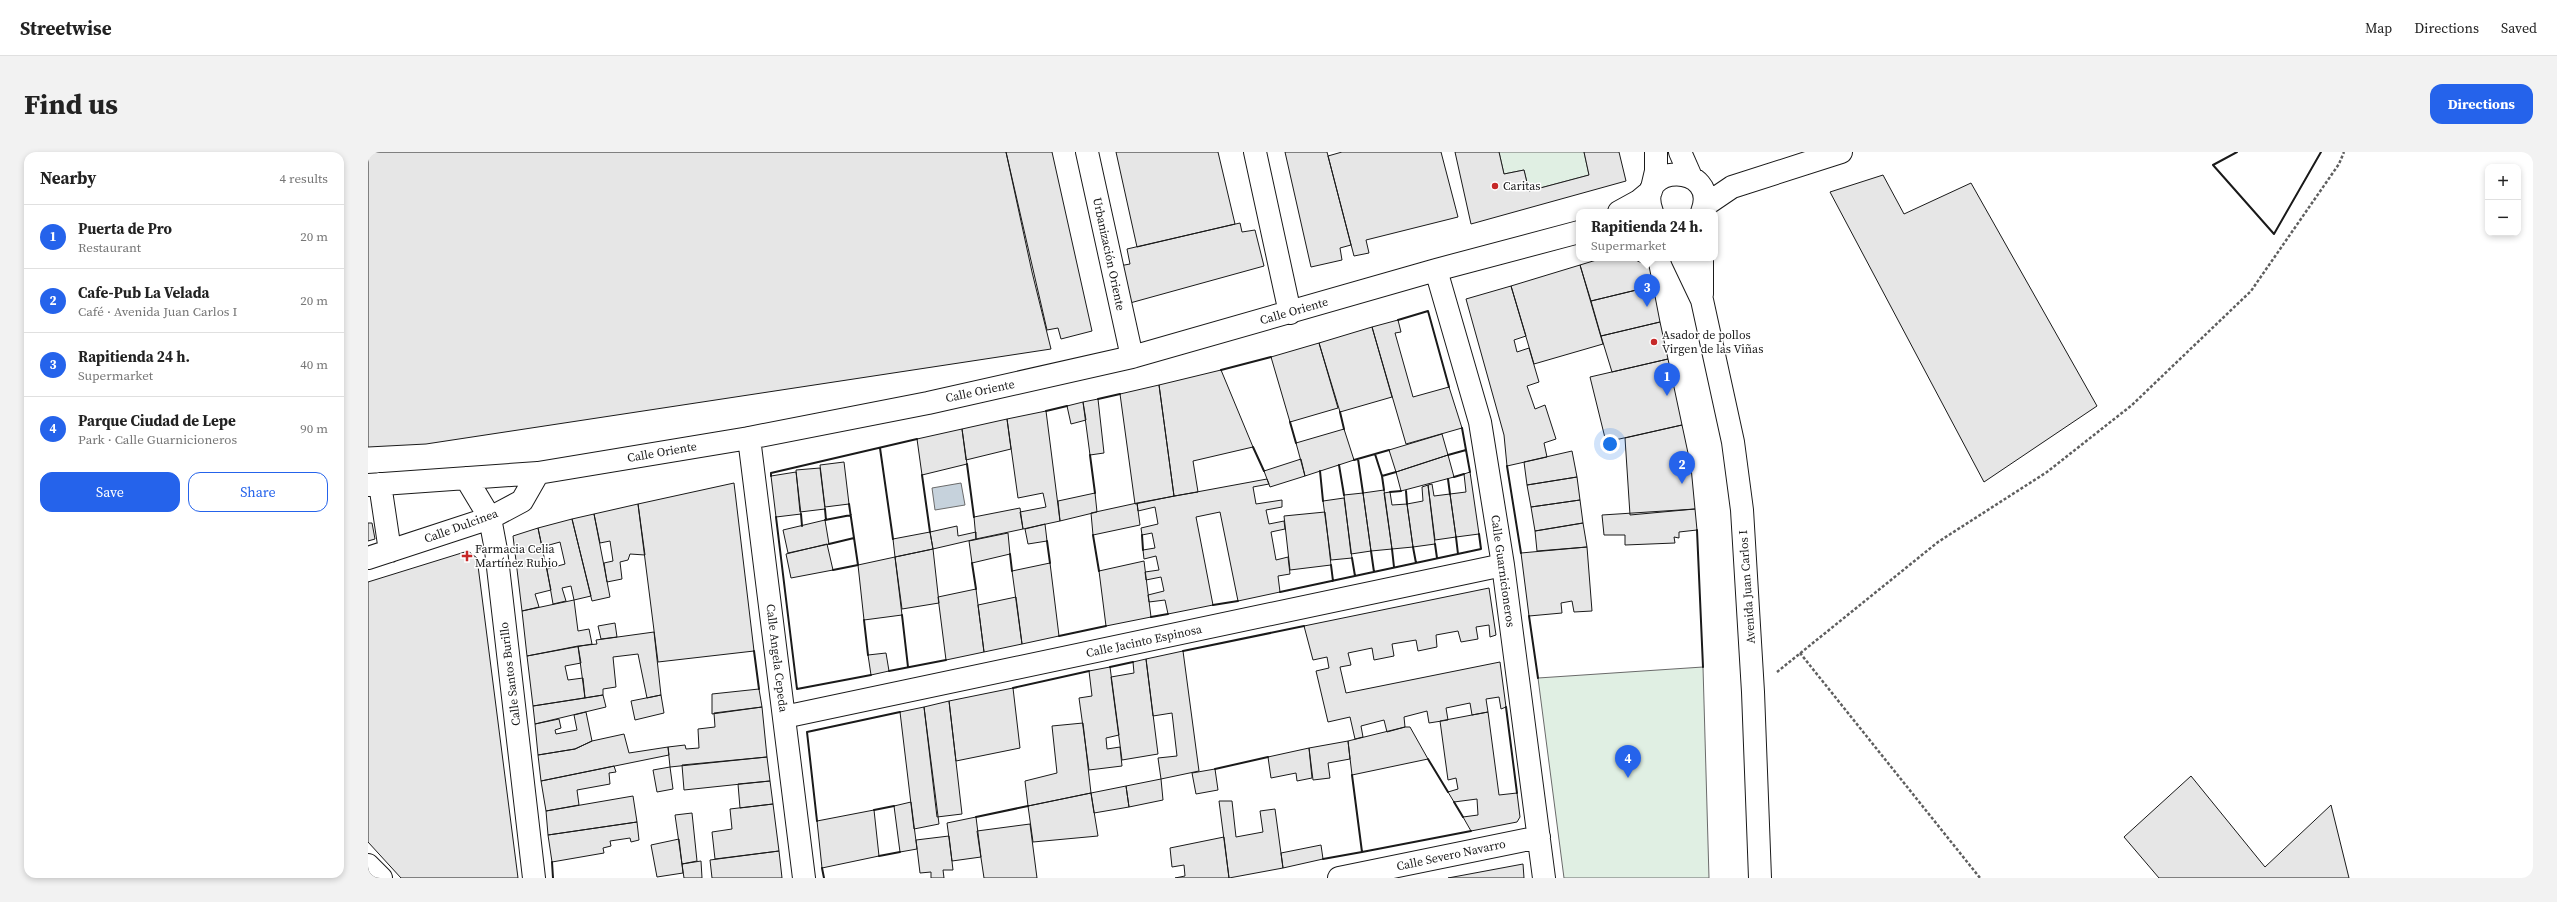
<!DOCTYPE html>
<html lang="en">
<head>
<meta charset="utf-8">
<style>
  body { margin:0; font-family:"Source Serif 4",serif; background:#f2f2f2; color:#222 }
  .controls { position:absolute; right:12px; top:12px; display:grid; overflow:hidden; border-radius:8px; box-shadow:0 2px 6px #0003 }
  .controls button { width:36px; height:36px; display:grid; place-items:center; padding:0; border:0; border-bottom:1px solid #e0e0e0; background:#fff; color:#222; font:20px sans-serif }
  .you { position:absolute; left:1242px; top:292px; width:14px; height:14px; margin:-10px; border:3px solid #fff; border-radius:50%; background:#1a73e8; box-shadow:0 0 0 6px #1a73e833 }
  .badge { display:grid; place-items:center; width:26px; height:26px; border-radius:50%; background:#2563eb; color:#fff; font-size:13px; font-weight:700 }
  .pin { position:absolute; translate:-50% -33px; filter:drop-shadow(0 1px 2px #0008) }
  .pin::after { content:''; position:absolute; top:21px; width:14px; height:12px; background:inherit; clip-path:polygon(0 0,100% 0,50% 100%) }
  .popup { position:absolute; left:1208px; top:57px; width:142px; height:52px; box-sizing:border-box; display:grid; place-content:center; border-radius:8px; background:#fff; filter:drop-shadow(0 1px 3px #0005); font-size:13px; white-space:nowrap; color:#767676 }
  .popup b { font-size:15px; color:#222 }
  .popup::after { content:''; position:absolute; left:50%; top:100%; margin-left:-8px; border:8px solid transparent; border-top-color:#fff }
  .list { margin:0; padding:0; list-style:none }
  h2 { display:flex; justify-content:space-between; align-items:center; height:52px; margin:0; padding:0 16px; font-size:17px }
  h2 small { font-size:13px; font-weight:400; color:#767676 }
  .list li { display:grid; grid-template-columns:26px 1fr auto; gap:12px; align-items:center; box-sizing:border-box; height:64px; padding:0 16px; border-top:1px solid #e0e0e0 }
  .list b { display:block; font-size:15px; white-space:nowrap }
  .list p { margin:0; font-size:13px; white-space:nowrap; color:#767676 }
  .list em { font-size:13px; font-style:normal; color:#767676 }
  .actions { display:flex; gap:8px; padding:12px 16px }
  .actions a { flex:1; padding:9px 0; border:1px solid #2563eb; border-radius:12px; text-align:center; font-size:14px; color:#2563eb }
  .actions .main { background:#2563eb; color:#fff }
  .map { position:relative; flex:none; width:2165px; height:726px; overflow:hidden; border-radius:12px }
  header { display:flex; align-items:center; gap:24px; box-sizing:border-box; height:56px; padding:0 20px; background:#fff; border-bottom:1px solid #e0e0e0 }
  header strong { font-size:19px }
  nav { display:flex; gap:22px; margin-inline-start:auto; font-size:14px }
  .intro { display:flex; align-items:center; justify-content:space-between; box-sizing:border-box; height:96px; padding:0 24px }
  h1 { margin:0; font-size:28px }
  .button { padding:10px 18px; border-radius:12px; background:#2563eb; color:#fff; font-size:14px; font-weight:700 }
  main { display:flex; gap:24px; padding:0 24px }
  aside { flex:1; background:#fff; border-radius:12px; box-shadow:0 2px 6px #0003 }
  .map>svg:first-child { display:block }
  .green { fill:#e0efe3; stroke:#6a6a6a }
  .water { fill:#c6d2dc; stroke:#6a6a6a }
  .building { fill:#e6e6e6; stroke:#1a1a1a }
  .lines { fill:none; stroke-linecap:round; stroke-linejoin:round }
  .minor-casing { stroke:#1a1a1a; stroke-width:24 }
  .path { stroke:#5f5f5f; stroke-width:2.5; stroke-dasharray:3 2; stroke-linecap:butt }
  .minor { stroke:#fff; stroke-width:22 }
  .wall { stroke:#1a1a1a; stroke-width:2 }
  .poi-dot { fill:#c62828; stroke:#fff; stroke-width:1.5 }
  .labels { text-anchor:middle; stroke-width:3; stroke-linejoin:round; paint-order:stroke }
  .poi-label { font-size:12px; fill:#1a1a1a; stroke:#fff; text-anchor:start }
  .street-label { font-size:12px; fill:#1a1a1a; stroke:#fff }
</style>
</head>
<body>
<header>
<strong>Streetwise</strong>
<nav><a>Map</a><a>Directions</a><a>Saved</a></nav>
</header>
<div class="intro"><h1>Find us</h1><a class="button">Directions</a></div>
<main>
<aside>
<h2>Nearby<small>4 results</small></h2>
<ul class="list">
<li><span class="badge">1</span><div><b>Puerta de Pro</b><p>Restaurant</p></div><em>20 m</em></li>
<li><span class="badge">2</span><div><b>Cafe-Pub La Velada</b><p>Café · Avenida Juan Carlos I</p></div><em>20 m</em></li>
<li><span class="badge">3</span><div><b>Rapitienda 24 h.</b><p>Supermarket</p></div><em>40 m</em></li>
<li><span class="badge">4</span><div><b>Parque Ciudad de Lepe</b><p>Park · Calle Guarnicioneros</p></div><em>90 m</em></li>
</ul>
<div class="actions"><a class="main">Save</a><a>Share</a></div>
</aside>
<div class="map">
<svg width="2165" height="726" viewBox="0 0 2165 726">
  <rect width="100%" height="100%" fill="#fff"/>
  <!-- green -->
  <path class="green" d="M1131 0H1216L1221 23 1161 39 1156 18 1136 22Z
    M1335 515 1341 726H1196L1170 526Z"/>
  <!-- water -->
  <path class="water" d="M593 331 597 353 567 358 564 336Z"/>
  <!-- building -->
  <path class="building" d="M0 0H638L664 120 683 197 58 292 0 295Z
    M638 0H684L724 179 693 187 690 176 679 178Z
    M748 0H850L867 72 769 95Z
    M917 0H959L983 93 972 96 974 108 943 115Z
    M974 0H1073L1090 65 998 88 1001 101 986 104 960 4Z
    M1087 0H1131L1136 22 1156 18 1161 39 1221 23 1216 0H1251L1258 29 1103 72Z
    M1515 23 1536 62 1603 31 1729 254 1616 330 1462 40Z
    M872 71 874 80 887 78 896 114 762 151 751 114 762 112 759 97Z
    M1235 106H1263L1281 114 1285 134 1223 149 1212 113Z
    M1212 113 1235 192 1166 212 1143 134Z
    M1143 134 1158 184 1146 188 1149 200 1161 196 1171 230 1159 234 1167 257 1177 253 1188 287 1176 291 1179 305 1139 314 1136 283 1098 147Z
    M1285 134 1292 170 1233 184 1223 149Z
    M1030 168 1033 180 1027 181 1045 245 1081 235 1094 276 1038 292 1004 175Z
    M1292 170 1300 207 1244 220 1233 184Z
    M1004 175 1024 245 972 260 951 191Z
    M951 191 970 256 922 270 903 205Z
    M1300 207 1314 273 1238 290 1222 225Z
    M853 218 885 295 825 309 830 340 806 344 791 233Z
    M791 233 806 344 767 352 752 242Z
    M730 247 736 301 722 303 715 250Z
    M715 250 718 268 703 272 699 254Z
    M678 259 692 369 655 377 652 360 678 355 675 341 650 346 639 267Z
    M639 267 643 297 598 308 594 277Z
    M1314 273 1323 315 1327 357 1262 363 1257 286Z
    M594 277 599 312 554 323 549 287Z
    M976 277 986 308 937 324 928 291Z
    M1074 282 1080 303 1028 320 1021 298Z
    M1204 299 1209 325 1159 333 1156 310Z
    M1080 303 1086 325 1033 339 1028 320Z
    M933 307 937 324 902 335 896 319Z
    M476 310 481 352 457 355 452 313Z
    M452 316 457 357 432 360 428 318Z
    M428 320 433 362 408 365 403 324Z
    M1102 320 1111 382 1088 385 1082 342 1098 340 1096 322Z
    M1209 325 1212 348 1163 355 1159 333Z
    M899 327 901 332 885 335 888 352 914 348V355L898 358 901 372 916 369 917 377 903 380 908 408 920 405 922 422 910 424 912 440 870 449 852 360 828 365 845 453 800 462 797 448 781 450 780 443 796 439 793 425 778 428 777 420 791 418 788 404 776 407 775 398 787 396 784 381 774 383 773 376 790 372 787 355 770 359 769 351Z
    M366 331 386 499 290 510 270 352Z
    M1064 332 1066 344 1082 342 1088 385 1067 388 1060 333Z
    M1060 333 1067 392 1045 395 1039 352 1055 349 1054 335Z
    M1016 338 1024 397 1003 399 995 341Z
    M1022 340 1024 353 1039 352 1045 395 1024 397 1016 341Z
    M727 341 729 360 692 369 690 349Z
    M995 341 1003 399 983 402 976 343Z
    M976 346 984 406 963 408 955 349Z
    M1212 348 1215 371 1167 379 1163 355Z
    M769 351 772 373 725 383 723 361Z
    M270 352 277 403 262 402 260 408 252 410 254 427 239 430 236 411 245 409 242 389 232 391 226 362Z
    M652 356 655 377 608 387 606 365Z
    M1327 357 1329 378 1311 380V386L1306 385 1307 391 1257 393V383H1236L1234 363Z
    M957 360 963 413 922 418 916 364Z
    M226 362 242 445 224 449 204 367Z
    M204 367 223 444 206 448 203 434 194 436 198 449 185 452 179 417 197 412 192 390 174 395 170 376Z
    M457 368 461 392 420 401 415 378Z
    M0 371H4L7 387 0 389Z
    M1215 371 1219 395 1169 399 1167 379Z
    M677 372 679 389 660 392 657 377Z
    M589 374 590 384 608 380V387L565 397 562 380Z
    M170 376 183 438 167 442 171 455 154 459 145 384Z
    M562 380 565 397 527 405 525 387Z
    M640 381 642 402 604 411 601 389Z
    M459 392 465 418 423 426 418 402Z
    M1219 395 1224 459 1206 460 1204 449 1193 451 1194 461 1161 464 1153 401Z
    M565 397 571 451 534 457 527 405Z
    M100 399 109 406 150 726H33L0 690V430Z
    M527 405 534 463 496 468 490 413Z
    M776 409 783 465 738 474 731 419Z
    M682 411 691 484 654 492 644 419Z
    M1121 436 1128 483 1122 485 1121 473 1108 475 1110 487 1093 490 1090 479 1068 483 1069 495 1050 499 1048 488 1024 492 1026 504 1006 508 1004 496 980 501 983 513 972 515 978 541 1132 510 1138 555 1133 557 1131 545 1118 547 1120 560 1104 563 1102 551 1078 556 1080 568 1061 571 1059 559 1036 565 1037 575 1019 580 1016 568 993 574 995 585 987 587 982 565 960 570 948 519 961 516 959 505 945 508 936 474Z
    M608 437 616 500 578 508 570 445Z
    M648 445 654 492 616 500 610 453Z
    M206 448 210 479 221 477 224 492 159 504 154 459Z
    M247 471 249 485 233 487 230 474Z
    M286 480 293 543 279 546 270 502 245 505 248 535 235 537V543L217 546 210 494 229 492 228 488Z
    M210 494 213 511 197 514 200 528 215 526 217 546 165 554 159 504Z
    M815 499 831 619 793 627 790 606 809 604 804 561 785 564 778 507Z
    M518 501 521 519 503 523 500 503Z
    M778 507 790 602 754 608 743 525 766 521 765 510Z
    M742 515 751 583 738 586 739 597 752 595 754 614 721 618 711 546 724 544 721 519Z
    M645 536 652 596 588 609 581 549Z
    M391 537 394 555 344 562V542Z
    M235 543 238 555 167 572 165 554Z
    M293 543 296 561 267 568 263 549Z
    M581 549 594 662 569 665 556 555Z
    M394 555 399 605 302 615 300 595 317 593 318 597 331 596 330 577 347 575 346 561Z
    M556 555 571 672 546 677 532 560Z
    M218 560 224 589 207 597 170 603 167 572 191 567 193 576 187 578 188 582 209 578 206 563Z
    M1120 560 1131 643 1149 641 1152 665 1149 670 1103 679 1095 665 1110 663 1109 647 1086 650 1080 640 1090 637 1088 626 1080 628 1072 569Z
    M715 571 723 641 660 654 657 629 689 621 684 574Z
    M1037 575H1042L1060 607 984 623 980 589Z
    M256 582 261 601 300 595 301 603 173 629 170 603 207 597 224 589Z
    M980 589 982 607 960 611 962 626 945 628 941 596Z
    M941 596 944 626 929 629 928 621 903 626 900 605Z
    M399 605 402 629 316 638 314 613Z
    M246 614 248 620 241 621 242 632 209 638 211 653 178 659 173 629Z
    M302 615 305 637 289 640 285 618Z
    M847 617 850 638 828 642 824 621Z
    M1823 624 1897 715 1963 653 1981 726H1791L1756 685Z
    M793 627 795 648 761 655 758 634Z
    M402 629 405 652 372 656 370 632Z
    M758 634 761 655 726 661 723 641Z
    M723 641 730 684 665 690 660 654Z
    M265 644 269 670 180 683 178 659Z
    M851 649H864L868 685 895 680 892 659 907 657 915 716 861 726Z
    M543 650 549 697 532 700 526 654Z
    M405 652 411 699 347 707 344 680 364 677 362 657Z
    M506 658 511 704 454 716 449 669Z
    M324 661 329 709 314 712 307 663Z
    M608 665 613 705 584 709 579 671Z
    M269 670 271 688 263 690 262 686 242 689 243 694 235 696 236 701 184 710 180 683Z
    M662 672 669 726H616L609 679Z
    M581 684 585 718H575L576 726H563V720L552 721 548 688Z
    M856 685 861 726H807L817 724 816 713 804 715 802 696Z
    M311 687 315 721 289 725 283 693Z
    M953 693 955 707 915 716 913 701Z
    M411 699 414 726H344L342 708Z
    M333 709 334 726H316L314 712Z
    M1155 712 1156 726H1080Z"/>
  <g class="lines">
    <!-- minor casing -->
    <g class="minor-casing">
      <path id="minor" d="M719 0 764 205
        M887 0 922 161
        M1312 0 1323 25
        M1284 36 1288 19V0
        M1336 54 1364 35 1473 0
        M1251 60 1271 49 1283 39
        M1284 60C1265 9 1353 11 1334 60
        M1314 106 1334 148 1365 290 1374 358 1385 540 1392 726
        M1334 106V142
        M1068 118 1112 270 1135 413 1176 726
        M381 286 436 726
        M98 326 122 366 128 398 166 726
        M12 332 22 399
        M0 333 170 321 381 286 560 251 764 205 1068 118 1211 80
        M0 406 122 366 154 349 170 321
        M416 565 1135 413
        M0 713 13 726
        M971 726 1171 685"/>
    </g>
    <!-- path -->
    <path class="path" d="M1432 501 1612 726
      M1409 520 1570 390 1679 320 1764 253 1883 139 1971 12 1976 0"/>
    <!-- minor -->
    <use href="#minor" class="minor"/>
    <!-- wall -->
    <path class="wall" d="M1869 0 1845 13 1906 82 1953 0
      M1030 168 1060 159 1081 235
      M853 218 903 205
      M730 247 752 242
      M678 259 699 254
      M972 260 976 277
      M922 270 928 291
      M1094 276 1102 320
      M885 295 896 319
      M512 296 525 387
      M1007 302 1014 324 1028 320
      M722 303 727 341
      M1080 303 1098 298
      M990 307 995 341
      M986 308 1021 298
      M599 312 606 365
      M971 313 976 343
      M1139 314 1153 401
      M952 319 955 349
      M554 323 562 380
      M403 324V321L549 287
      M1014 324 1016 338
      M1086 325 1096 322
      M1080 327 1082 342
      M1038 339 1039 352
      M1022 340 1033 339
      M457 357 458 368
      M433 362 434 374
      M408 365 429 537 503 523
      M457 368 483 363
      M1329 378 1335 515
      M725 383 731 419
      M774 383 775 398
      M1088 385 1090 402
      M679 389 682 411
      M461 392 486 386
      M1067 392 1069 406
      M1045 395 1048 411
      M1024 397 1026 415
      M1003 399 1006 420
      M642 402 644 419
      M984 406 987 424
      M604 411 608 437
      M963 413 965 429
      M465 418 490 413 481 352
      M912 440 1113 397 1111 382
      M845 453 870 449
      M534 463 540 515
      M1161 464 1170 526
      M783 465 800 462
      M496 468 500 503
      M691 484 738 474
      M386 499 391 537
      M815 499 936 474
      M742 515 765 510
      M521 519 578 508
      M645 536 721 519
      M1138 555 1149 641
      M1060 607 1080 640
      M847 617 900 605
      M984 623 994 700 1103 679
      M1086 650 1095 665
      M506 658 526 654
      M608 665 660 654
      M449 669 439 580 532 560
      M511 704 532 700
      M955 707 994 700
      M184 710 185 726
      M454 716 456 726"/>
  </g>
  <!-- markers -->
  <g class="poi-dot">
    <circle cx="1127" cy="34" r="4"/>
    <circle cx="1286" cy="190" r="4"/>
    <path d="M97 398h4v4h4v4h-4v4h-4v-4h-4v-4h4z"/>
  </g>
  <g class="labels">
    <!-- poi labels -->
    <g class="poi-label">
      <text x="1135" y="38">Caritas</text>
      <text x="1294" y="187">Asador de pollos<tspan x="1294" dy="14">Virgen de las Viñas</tspan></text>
      <text x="107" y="401">Farmacia Celia<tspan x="107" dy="14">Martínez Rubio</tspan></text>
    </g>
    <!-- street labels -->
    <g class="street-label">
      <text transform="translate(741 102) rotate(78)" y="4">Urbanización Oriente</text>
      <text transform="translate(926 159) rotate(-16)" y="4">Calle Oriente</text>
      <text transform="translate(612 239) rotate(-12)" y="4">Calle Oriente</text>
      <text transform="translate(294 300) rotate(-10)" y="4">Calle Oriente</text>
      <text transform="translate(93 374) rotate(-20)" y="4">Calle Dulcinea</text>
      <text transform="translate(1135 419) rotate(82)" y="4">Calle Guarnicioneros</text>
      <text transform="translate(1379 435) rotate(-94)" y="4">Avenida Juan Carlos I</text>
      <text transform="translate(776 489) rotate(-12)" y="4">Calle Jacinto Espinosa</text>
      <text transform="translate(409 506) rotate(83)" y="4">Calle Angela Cepeda</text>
      <text transform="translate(142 522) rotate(-97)" y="4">Calle Santos Burillo</text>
      <text transform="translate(1083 703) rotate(-12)" y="4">Calle Severo Navarro</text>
    </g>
  </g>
</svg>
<div class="controls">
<button>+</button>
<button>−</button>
</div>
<div class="you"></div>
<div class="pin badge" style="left:1299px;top:244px">1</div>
<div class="pin badge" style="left:1314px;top:332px">2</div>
<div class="pin badge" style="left:1279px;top:155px">3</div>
<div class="popup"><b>Rapitienda 24 h.</b>Supermarket</div>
<div class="pin badge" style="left:1260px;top:626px">4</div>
</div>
</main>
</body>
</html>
